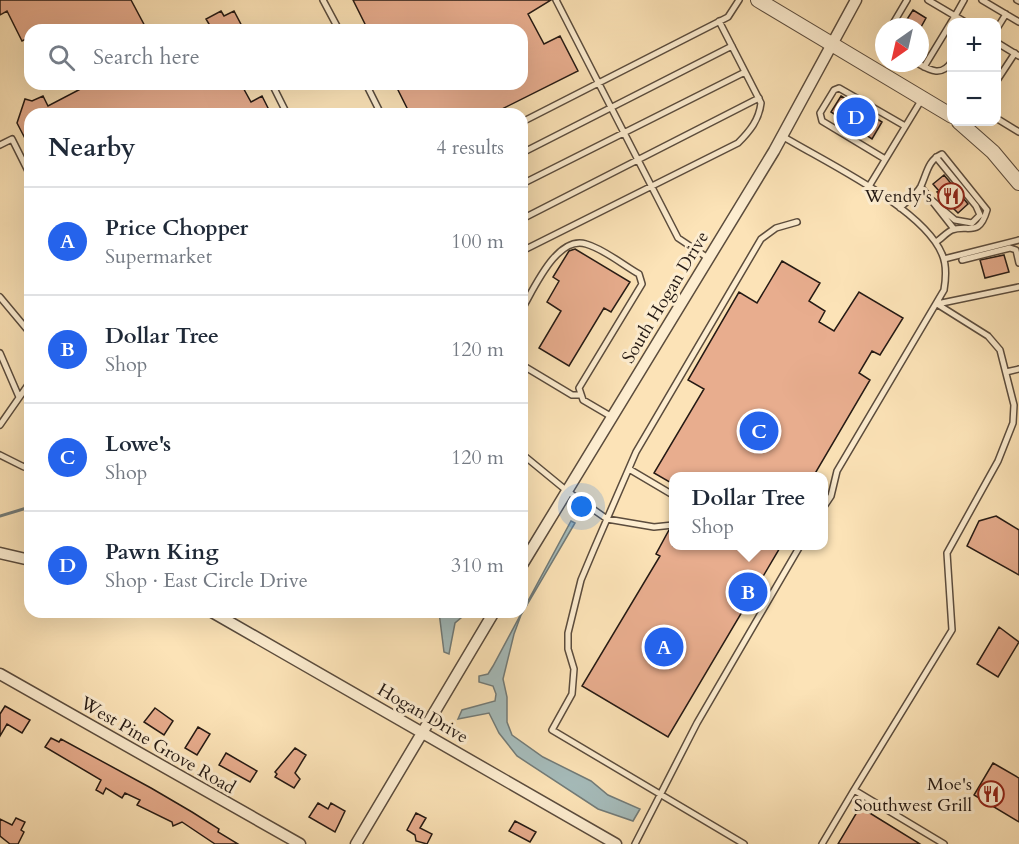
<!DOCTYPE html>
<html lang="en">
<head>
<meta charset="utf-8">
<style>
  body { margin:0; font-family:Cardo,serif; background:#f2f2f3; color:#1f2937 }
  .controls { position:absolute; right:18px; top:18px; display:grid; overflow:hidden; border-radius:12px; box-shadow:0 6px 24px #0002 }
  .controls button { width:54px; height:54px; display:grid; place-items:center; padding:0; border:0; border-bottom:2px solid #e0e1e3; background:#fff; color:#1f2937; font:30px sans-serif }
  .compass { position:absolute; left:875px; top:18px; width:54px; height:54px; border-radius:50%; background:#fff; box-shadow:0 6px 24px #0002; rotate:214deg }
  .you { position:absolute; left:582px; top:507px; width:21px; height:21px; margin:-15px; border:4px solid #fff; border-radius:50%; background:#1a73e8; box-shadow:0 0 0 9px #1a73e833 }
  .badge { display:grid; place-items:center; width:39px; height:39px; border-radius:50%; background:#2563eb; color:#fff; font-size:20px; font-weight:700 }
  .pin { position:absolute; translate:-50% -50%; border:3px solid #fff; box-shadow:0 2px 6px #0006 }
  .popup { position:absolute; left:669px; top:472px; width:159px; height:78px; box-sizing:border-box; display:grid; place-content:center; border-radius:12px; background:#fff; filter:drop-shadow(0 2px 4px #0005); font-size:20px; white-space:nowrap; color:#747a83 }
  .popup b { font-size:22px; color:#1f2937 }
  .popup::after { content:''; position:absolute; left:50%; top:100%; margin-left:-12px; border:12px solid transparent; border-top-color:#fff }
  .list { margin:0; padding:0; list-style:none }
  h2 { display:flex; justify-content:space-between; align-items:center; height:78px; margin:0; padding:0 24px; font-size:26px }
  h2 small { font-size:20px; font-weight:400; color:#747a83 }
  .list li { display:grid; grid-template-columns:39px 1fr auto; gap:18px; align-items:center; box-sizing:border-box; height:108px; padding:0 24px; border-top:2px solid #e0e1e3 }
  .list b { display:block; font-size:22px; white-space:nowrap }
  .list p { margin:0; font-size:20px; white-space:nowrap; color:#747a83 }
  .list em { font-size:20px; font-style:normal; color:#747a83 }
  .icon { flex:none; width:33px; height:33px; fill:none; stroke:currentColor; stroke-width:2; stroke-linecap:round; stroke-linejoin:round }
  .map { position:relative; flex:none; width:1019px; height:844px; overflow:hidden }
  .search { position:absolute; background:#fff; box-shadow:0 6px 24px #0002; left:24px; top:24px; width:504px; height:66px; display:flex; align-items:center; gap:15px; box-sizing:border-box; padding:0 21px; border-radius:18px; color:#747a83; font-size:22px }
  .panel { position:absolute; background:#fff; box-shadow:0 6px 24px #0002; left:24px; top:108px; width:504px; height:510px; border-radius:18px }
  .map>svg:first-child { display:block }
  .water { fill:#a5bbba; stroke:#727b78; stroke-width:1.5 }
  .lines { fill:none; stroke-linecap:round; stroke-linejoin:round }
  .stream { stroke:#727b78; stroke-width:3 }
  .building { fill:#e8ad8e; stroke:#251a14; stroke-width:1.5 }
  .service-casing { stroke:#5b4c3d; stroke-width:8 }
  .minor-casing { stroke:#5b4c3d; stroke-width:13 }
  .tertiary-casing { stroke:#5b4c3d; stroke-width:16 }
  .path { stroke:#251a14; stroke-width:1.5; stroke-dasharray:1.5 3; stroke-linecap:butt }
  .service { stroke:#fdedd0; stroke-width:5 }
  .minor { stroke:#fdedd0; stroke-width:10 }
  .tertiary { stroke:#fdedd0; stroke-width:14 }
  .labels { text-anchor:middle; stroke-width:6; stroke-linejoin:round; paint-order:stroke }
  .poi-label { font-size:18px; fill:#251a14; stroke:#fdedd0; text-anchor:end }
  .street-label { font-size:18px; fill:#251a14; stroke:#fdedd0 }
</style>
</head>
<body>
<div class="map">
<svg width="1019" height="844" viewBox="0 0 1019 844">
  <rect width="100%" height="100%" fill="#fce3b7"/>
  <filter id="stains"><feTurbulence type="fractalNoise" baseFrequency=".00333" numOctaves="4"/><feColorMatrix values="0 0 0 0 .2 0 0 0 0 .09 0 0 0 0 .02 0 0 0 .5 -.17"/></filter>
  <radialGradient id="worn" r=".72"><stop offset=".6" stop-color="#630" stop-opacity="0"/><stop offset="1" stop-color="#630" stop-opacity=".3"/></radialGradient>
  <!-- water -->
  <path class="water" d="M571 521 575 523 521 615 514 634 503 679 507 697V722L512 735 543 757 591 781 608 795 640 809 633 821 598 809 517 756 499 733 489 713 458 719 462 710 495 701 496 694 493 686 479 682V676L488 674 493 666Z
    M439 612H468L455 623 449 654 444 652Z"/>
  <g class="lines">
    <!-- stream -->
    <path class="stream" d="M0 516 30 507"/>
  </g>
  <!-- building -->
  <path class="building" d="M0 0H131L147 30H30V37L22 41 7 11 0 15Z
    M353 0H551L528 14 544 44 560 36 578 71 492 114H410L395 84H522V30H368Z
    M913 10 926 18 921 27H902Z
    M221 11 224 16 234 11 244 30H197L209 24 206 19Z
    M90 84H241L251 102 262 96 271 114H30V148L17 123 25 99 32 101 43 96 48 106Z
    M841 96 882 122 872 139 831 112Z
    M944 175 968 204 958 213 937 192 939 191 933 184Z
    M575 249 630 282 611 312 604 308 569 366 539 348 561 311 547 302 559 281 553 277 569 251Z
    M1004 255 1009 272 985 278 980 260Z
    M782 261 820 283 809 301 825 311 819 322 834 331 859 292 903 318 880 355 872 351 859 373 870 380 813 477H673V484L654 473 704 389 688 380 739 292 757 303Z
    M996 516 1019 530V575L967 546 979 521Z
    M669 530H673V546H781L668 737 582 686 660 556 656 554Z
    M999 627 1019 642 998 677 977 664Z
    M5 706 30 720 22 733 7 724 0 736V714Z
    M155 708 173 721 164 735 144 722Z
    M198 727 210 734 197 755 185 748Z
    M51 738 59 742 61 739 151 788 192 812 219 829 218 832 238 844H215L182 822 173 826 172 822 137 805 140 800 125 793 122 798 106 788 103 794 96 790 101 780 45 747Z
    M295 748 306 755 295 773 300 779 294 788 275 777 277 774 275 772Z
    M226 753 257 771 250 782 219 765Z
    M993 763 1019 778V822L974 795Z
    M318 803 328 809 331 803 345 811 335 832 309 817Z
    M860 807 920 844H838Z
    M416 813 426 818 420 828 432 834 427 844 416 841 415 835 407 830Z
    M16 818 25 822 21 830 24 832 18 844H10L0 836V819L12 825Z
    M515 821 536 832 530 842 509 831Z"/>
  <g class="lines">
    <!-- service casing -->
    <g class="service-casing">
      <path id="service" d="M323 0 339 30
        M556 0 678 238 708 258
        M964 0 955 16 965 22
        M982 0 1019 22
        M1017 0 1019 1
        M891 27 907 0
        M996 30 1006 14
        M996 42 1019 56
        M917 63C931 71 942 77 952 61
        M924 67 955 16 928 0
        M996 82 1015 53
        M272 84 287 114
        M366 84 381 114
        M996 118 1019 132
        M522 122 728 17 739 0
        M782 136C825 162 923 208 942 254 947 265 946 278 944 290L837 471 831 496 823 508
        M0 145 12 139 30 175
        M522 153 732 46
        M885 159 822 121 820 113 834 90 839 88 905 126
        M522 184 745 72
        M921 187 954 229
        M868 188 922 99
        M928 197 955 220 972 223 980 215 976 206 936 157
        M900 208C907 201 917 194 921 186 927 173 928 160 942 154L987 210C979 238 968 224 952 230 947 232 941 239 936 242
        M522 219 759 98
        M522 251 738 143C750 131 759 120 761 103L719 21
        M944 259 1019 240
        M962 260 1010 248 1016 250 1019 263
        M0 297 30 333
        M937 304 988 336 1000 350 1014 405 1013 423 998 461 947 553 952 630 854 790 944 844
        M937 304 1019 287
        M522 309C534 289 557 235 586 244 604 249 623 265 639 274L642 284 579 388 583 400 612 417
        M0 353 19 397
        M522 365 572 395H579
        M1006 372 1019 369
        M0 425 30 382
        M522 454 567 491 607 519 654 527 673 525
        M0 455 24 467 30 464
        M629 469 673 495
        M635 844 697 723 800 546
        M744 844 552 730 572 694 574 669 568 649V633L581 580 594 549 636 452 761 239 776 228 797 222
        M822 844 854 790"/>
    </g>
    <!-- minor casing -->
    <g class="minor-casing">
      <path id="minor" d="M0 553 30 560
        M522 565 774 151 856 0
        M212 612 616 844
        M0 674 300 844
        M356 844 494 612"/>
    </g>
    <!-- tertiary casing -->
    <g class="tertiary-casing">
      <path id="tertiary" d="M758 0 952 116
        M959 122 993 152 1019 183"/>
    </g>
    <!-- path -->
    <path class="path" d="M522 496 525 497"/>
    <!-- service -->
    <use href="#service" class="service"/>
    <!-- minor -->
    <use href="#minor" class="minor"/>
    <!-- tertiary -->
    <use href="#tertiary" class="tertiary"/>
  </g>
  <!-- icons -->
  <defs>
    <g id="restaurant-ring" transform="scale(1.35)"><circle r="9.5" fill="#fdedd0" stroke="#8f2418" stroke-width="1.5"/><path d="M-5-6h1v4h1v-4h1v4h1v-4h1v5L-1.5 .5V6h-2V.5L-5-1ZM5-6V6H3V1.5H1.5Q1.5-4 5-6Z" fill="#8f2418"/></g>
  </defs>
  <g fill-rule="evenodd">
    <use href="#restaurant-ring" x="951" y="196"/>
    <use href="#restaurant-ring" x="991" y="794"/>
  </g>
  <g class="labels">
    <!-- poi labels -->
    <g class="poi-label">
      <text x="932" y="202">Wendy's</text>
      <text x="972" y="790">Moe's<tspan x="972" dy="21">Southwest Grill</tspan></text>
    </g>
    <!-- street labels -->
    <g class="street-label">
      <text transform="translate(665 297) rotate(-59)" y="6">South Hogan Drive</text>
      <text transform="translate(423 713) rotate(30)" y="6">Hogan Drive</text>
      <text transform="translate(158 745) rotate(30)" y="6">West Pine Grove Road</text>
    </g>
  </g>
  <rect width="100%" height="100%" filter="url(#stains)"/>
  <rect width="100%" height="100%" fill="url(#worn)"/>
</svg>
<div class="controls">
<button>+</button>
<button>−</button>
</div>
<svg class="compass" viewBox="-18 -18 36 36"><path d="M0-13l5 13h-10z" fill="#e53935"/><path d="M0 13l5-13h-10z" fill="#747a83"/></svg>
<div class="you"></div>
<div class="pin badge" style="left:664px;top:647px">A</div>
<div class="pin badge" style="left:748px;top:592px">B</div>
<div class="popup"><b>Dollar Tree</b>Shop</div>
<div class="pin badge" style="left:759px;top:431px">C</div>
<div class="pin badge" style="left:856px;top:117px">D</div>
<div class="search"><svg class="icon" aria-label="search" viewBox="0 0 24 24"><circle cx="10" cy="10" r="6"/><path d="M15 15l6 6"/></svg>Search here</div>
<section class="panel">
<h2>Nearby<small>4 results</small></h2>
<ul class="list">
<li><span class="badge">A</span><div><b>Price Chopper</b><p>Supermarket</p></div><em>100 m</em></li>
<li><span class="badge">B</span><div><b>Dollar Tree</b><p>Shop</p></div><em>120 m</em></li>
<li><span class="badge">C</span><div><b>Lowe's</b><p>Shop</p></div><em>120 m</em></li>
<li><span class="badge">D</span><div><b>Pawn King</b><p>Shop · East Circle Drive</p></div><em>310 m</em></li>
</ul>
</section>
</div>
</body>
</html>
